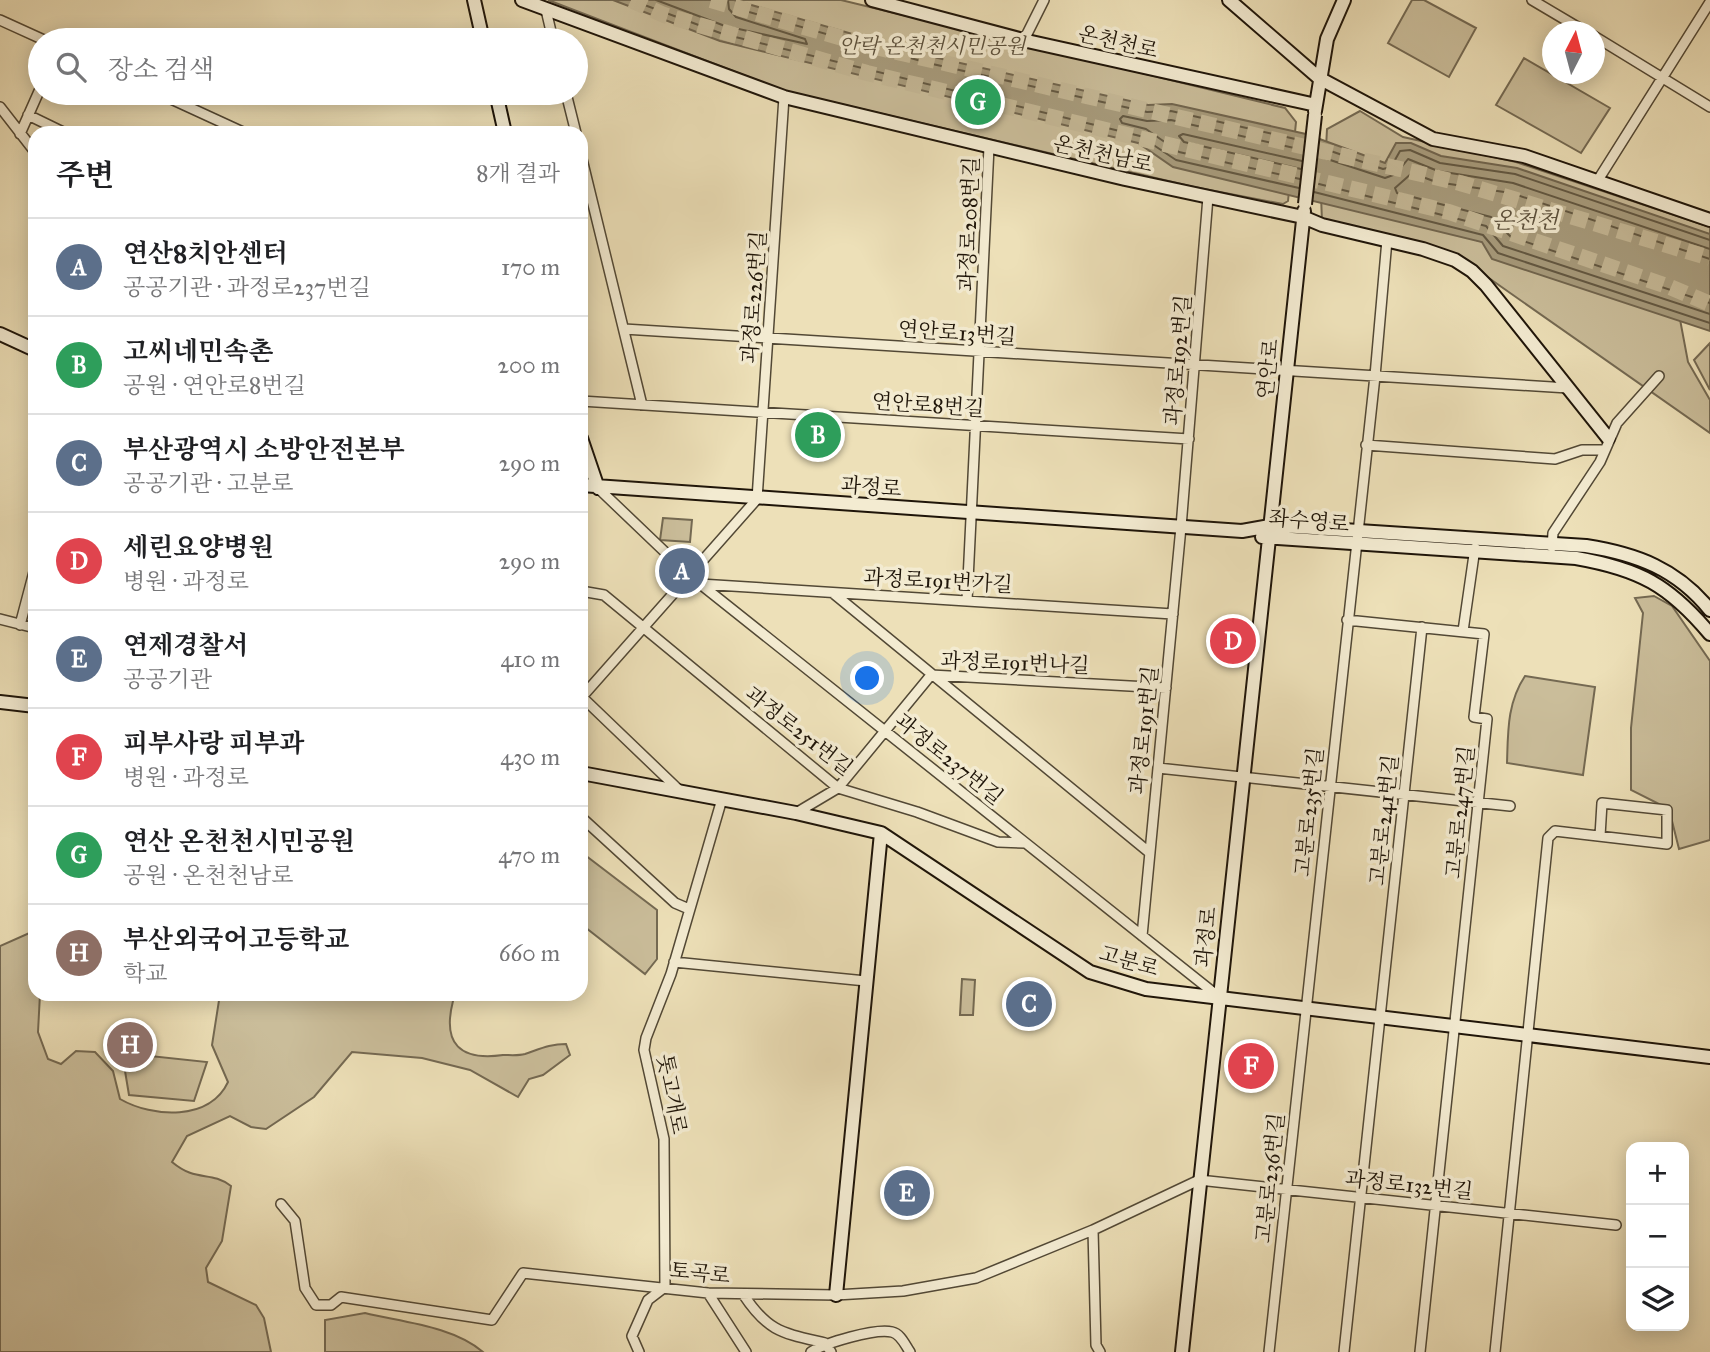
<!DOCTYPE html>
<html lang="ko">
<head>
<meta charset="utf-8">
<style>
  body { margin:0; font-family:"IM FELL Great Primer","Noto Serif KR",serif; background:#f2f2f2; color:#202124 }
  .controls { position:absolute; right:21px; bottom:21px; display:grid; overflow:hidden; border-radius:14px; box-shadow:0 4px 18px #0003 }
  .controls button { width:63px; height:63px; display:grid; place-items:center; padding:0; border:0; border-bottom:2px solid #e0e0e0; background:#fff; color:#202124; font:35px sans-serif }
  .compass { position:absolute; left:1542px; top:21px; width:63px; height:63px; border-radius:50%; background:#fff; box-shadow:0 4px 18px #0003; rotate:6deg }
  .you { position:absolute; left:868px; top:679px; width:24px; height:24px; margin:-18px; border:5px solid #fff; border-radius:50%; background:#1a73e8; box-shadow:0 0 0 10px #1a73e833 }
  .badge { display:grid; place-items:center; width:46px; height:46px; border-radius:50%; background:#db2777; color:#fff; font-size:23px; font-weight:700 }
  .pin { position:absolute; translate:-50% -50%; border:4px solid #fff; box-shadow:0 2px 7px #0006 }
  .list { margin:0; padding:0; list-style:none }
  h2 { display:flex; justify-content:space-between; align-items:center; height:91px; margin:0; padding:0 28px; font-size:30px }
  h2 small { font-size:23px; font-weight:400; color:#757577 }
  .list li { display:grid; grid-template-columns:46px 1fr auto; gap:21px; align-items:center; box-sizing:border-box; height:98px; padding:0 28px; border-top:2px solid #e0e0e0 }
  .list b { display:block; font-size:26px; white-space:nowrap }
  .list p { margin:0; font-size:23px; white-space:nowrap; color:#757577 }
  .list em { font-size:23px; font-style:normal; color:#757577 }
  .icon { flex:none; width:38px; height:38px; fill:none; stroke:currentColor; stroke-width:2; stroke-linecap:round; stroke-linejoin:round }
  .map { position:relative; flex:none; width:1710px; height:1352px; overflow:hidden }
  .search { position:absolute; background:#fff; box-shadow:0 4px 18px #0003; left:28px; top:28px; width:560px; height:77px; display:flex; align-items:center; gap:18px; box-sizing:border-box; padding:0 24px; border-radius:38px; color:#757577; font-size:26px }
  .panel { position:absolute; background:#fff; box-shadow:0 4px 18px #0003; left:28px; top:126px; width:560px; height:875px; border-radius:21px }
  .map>svg:first-child { display:block }
  .green { fill:#cabd9a; stroke:#746952; stroke-width:2 }
  .water { fill:#a79b7c; stroke:#71654e; stroke-width:2 }
  .lines { fill:none; stroke-linecap:round; stroke-linejoin:round }
  .shore { stroke:#635842; stroke-width:2 }
  .highway-tunnel { stroke:#c4b795; stroke-width:16; stroke-dasharray:16 8; stroke-linecap:butt }
  .street-casing { stroke:#524835; stroke-width:12 }
  .secondary-casing { stroke:#1f1509; stroke-width:16 }
  .street { stroke:#f3ebd1; stroke-width:9 }
  .secondary { stroke:#f3ebd1; stroke-width:12 }
  .secondary-bridge-casing { stroke:#1f1509; stroke-width:16; stroke-linecap:butt }
  .secondary-bridge { stroke:#f3ebd1; stroke-width:12 }
  .labels { text-anchor:middle; stroke-width:7; stroke-linejoin:round; paint-order:stroke }
  .street-label { font-size:21px; fill:#1f1509; stroke:#f3ebd1 }
  .park-label { font-size:21px; font-style:italic; fill:#5b503c; stroke:#f3ebd1 }
  .water-label { font-size:23px; font-style:italic; fill:#5c513d; stroke:#f3ebd1 }
</style>
</head>
<body>
<div class="map">
<svg width="1710" height="1352" viewBox="0 0 1710 1352">
  <rect width="100%" height="100%" fill="#ede0b8"/>
  <filter id="stains"><feTurbulence type="fractalNoise" baseFrequency=".00286" numOctaves="4"/><feColorMatrix values="0 0 0 0 .2 0 0 0 0 .09 0 0 0 0 .02 0 0 0 .5 -.17"/></filter>
  <radialGradient id="worn" r=".72"><stop offset=".6" stop-color="#630" stop-opacity="0"/><stop offset="1" stop-color="#630" stop-opacity=".3"/></radialGradient>
  <!-- green -->
  <path class="green" d="M548 0H841L1285 108 1296 122 1288 201 1283 204 1194 187 785 91Z
    M1412 0H1424L1476 28 1449 77 1388 43Z
    M1524 58 1610 108 1581 153 1496 105Z
    M1360 111 1403 137 1516 162 1710 227V247L1387 169 1326 148 1327 129Z
    M1321 195 1676 298 1688 362 1710 400V433L1473 267 1322 222Z
    M1710 343V390L1694 360Z
    M663 518 692 520 690 542 660 540Z
    M1654 596 1672 606 1710 661V840L1679 849 1669 809 1631 790V728L1643 613 1635 598Z
    M1525 676 1595 687 1583 775 1507 763C1508 732 1507 703 1525 676Z
    M581 852 657 910V959L645 974 581 924Z
    M35 924V994H40L38 1032 48 1059 61 1064 76 1051 95 1052 113 1071 120 1099C153 1118 210 1121 228 1082L212 1045 220 994H447L453 1001C442 1044 460 1061 503 1055 510 1055 518 1056 525 1054 540 1049 550 1044 566 1044L570 1055 543 1075 529 1079 518 1097 470 1070 422 1058 352 1052 314 1097 266 1129 251 1127 230 1116 187 1136 172 1162C197 1183 210 1170 231 1186L222 1241 206 1268 208 1282 256 1305 264 1318 271 1352H0V946L34 931Z
    M962 979 975 980 973 1015H960Z
    M122 1053 207 1062 194 1101 129 1095Z
    M365 1313C402 1322 453 1326 483 1352H325V1320Z"/>
  <!-- water -->
  <path class="water" d="M613 0H734L929 56 1148 105 1172 104 1306 134 1385 163 1396 143H1411L1441 156 1517 168 1710 234V331L1492 259 1482 242 1173 167 1138 143 720 41Z"/>
  <g class="lines">
    <!-- shore -->
    <path class="shore" d="M631 0 723 34 1140 136 1176 160 1299 188
      M656 0 725 26 807 44 805 39 736 17 729 9 728 0
      M736 0 742 10 928 63 1147 112 1171 111 1304 141
      M1319 147 1383 169 1391 167 1400 151 1410 150 1440 163 1515 174 1710 240
      M1318 156 1385 178 1396 174 1408 159 1438 171 1513 183 1710 249
      M1301 169 1184 142 1179 136 1183 134 1302 161
      M1300 179 1179 152 1146 129 1122 123 1120 119 1123 116 1147 121 1171 120 1303 150
      M1315 183 1486 226 1503 246 1710 314
      M1314 192 1483 235 1498 253 1710 323
      M1710 259 1511 193 1436 182 1412 173 1395 188 1397 193 1491 217 1511 237 1710 303"/>
    <!-- highway-tunnel -->
    <path class="highway-tunnel" d="M631 0 664 15 867 73 1449 212 1670 287 1710 304
      M711 0 863 44 1460 183 1710 258"/>
    <!-- street casing -->
    <g class="street-casing">
      <path id="street" d="M1532 0 1586 32
        M546 10 553 40
        M0 20 44 40
        M1594 36 1710 107
        M1024 40 1044 0
        M158 93 245 133
        M566 93 576 133
        M0 107 35 152
        M28 115 65 133
        M20 134 40 89
        M581 155 642 405
        M1598 180 1710 2
        M624 329 1568 388
        M581 401 1189 439
        M1366 445 1555 459 1582 450H1604
        M598 488 689 575 1219 997
        M1552 547 1553 533 1600 462 1617 423 1659 376
        M700 584 1173 614
        M581 591 604 595 838 788 917 812 998 842 1025 843
        M833 593 1150 853
        M967 601 989 147
        M0 619 35 628
        M1347 620 1484 634 1474 717 1487 719 1420 1352
        M20 625 35 568
        M1463 631 1475 548
        M581 696 680 791
        M581 698 757 499 784 97
        M1158 768 1510 806
        M796 813 838 788 931 675 1166 688
        M581 817 675 903 689 909
        M1142 936 1181 527 1208 197
        M674 962 866 981
        M281 1204 295 1221 305 1288 316 1305H331L341 1297 492 1320 523 1273 708 1293 836 1295 903 1291 976 1278 1093 1230 1199 1180 1616 1225
        M1093 1230 1096 1345 1100 1352
        M708 1293 746 1352
        M743 1294C768 1332 782 1333 825 1343L831 1352
        M639 1352 632 1336 648 1300 665 1287 664 1139 644 1050 646 1038 671 974 722 799
        M811 1352C825 1343 875 1328 892 1332 901 1334 905 1345 910 1352
        M1269 1352 1375 376 1387 240
        M1344 1352 1422 627
        M1495 1352 1548 838 1555 831 1667 844V810L1602 803 1600 836"/>
    </g>
    <!-- secondary casing -->
    <g class="secondary-casing">
      <path id="secondary" d="M474 0 483 40
        M522 0 784 97 1125 179 1303 217 1322 225 1423 249 1455 260 1472 271 1486 285 1608 438
        M872 0 1027 41 1316 105
        M1229 0 1319 78 1433 139 1524 156 1710 220
        M496 93 505 133
        M1315 111 1327 39 1344 0
        M0 334 35 350
        M581 438 598 488
        M581 485 1242 531 1270 526 1298 527 1586 546C1637 554 1677 569 1710 610
        M1262 537 1576 558C1639 569 1669 585 1710 634
        M0 702 35 706
        M581 773 796 813 881 833 1090 972 1146 989 1710 1057
        M836 1295 881 833
        M1182 1352 1304 211"/>
    </g>
    <!-- street -->
    <use href="#street" class="street"/>
    <!-- secondary -->
    <use href="#secondary" class="secondary"/>
    <!-- secondary-bridge casing -->
    <g class="secondary-bridge-casing">
      <path id="secondary-bridge" d="M1305 204 1315 115"/>
    </g>
    <!-- secondary-bridge -->
    <use href="#secondary-bridge" class="secondary-bridge"/>
  </g>
  <g class="labels">
    <!-- street labels -->
    <g class="street-label">
      <text transform="translate(1118 42) rotate(13)" y="7">온천천로</text>
      <text transform="translate(1103 154) rotate(13)" y="7">온천천남로</text>
      <text transform="translate(969 224) rotate(-88)" y="7">과정로208번길</text>
      <text transform="translate(754 297) rotate(-86)" y="7">과정로226번길</text>
      <text transform="translate(957 333) rotate(4)" y="7">연안로13번길</text>
      <text transform="translate(1178 360) rotate(-85)" y="7">과정로192번길</text>
      <text transform="translate(1268 369) rotate(-84)" y="7">연안로</text>
      <text transform="translate(928 405) rotate(4)" y="7">연안로8번길</text>
      <text transform="translate(871 487) rotate(4)" y="7">과정로</text>
      <text transform="translate(1309 521) rotate(5)" y="7">좌수영로</text>
      <text transform="translate(938 581) rotate(3)" y="7">과정로191번가길</text>
      <text transform="translate(1015 663) rotate(2)" y="7">과정로191번나길</text>
      <text transform="translate(1144 730) rotate(-84)" y="7">과정로191번길</text>
      <text transform="translate(799 731) rotate(38)" y="7">과정로251번길</text>
      <text transform="translate(949 759) rotate(39)" y="7">과정로237번길</text>
      <text transform="translate(1309 812) rotate(-84)" y="7">고분로235번길</text>
      <text transform="translate(1460 812) rotate(-84)" y="7">고분로247번길</text>
      <text transform="translate(1384 820) rotate(-84)" y="7">고분로241번길</text>
      <text transform="translate(1206 937) rotate(-84)" y="7">과정로</text>
      <text transform="translate(1129 961) rotate(16)" y="7">고분로</text>
      <text transform="translate(672 1094) rotate(79)" y="7">톳고개로</text>
      <text transform="translate(1270 1178) rotate(-84)" y="7">고분로236번길</text>
      <text transform="translate(1409 1185) rotate(6)" y="7">과정로132번길</text>
      <text transform="translate(700 1273) rotate(6)" y="7">토곡로</text>
    </g>
    <!-- park labels -->
    <g class="park-label">
      <text x="932" y="53">안락 온천천시민공원</text>
    </g>
    <!-- water labels -->
    <g class="water-label">
      <text x="1525" y="228">온천천</text>
    </g>
  </g>
  <rect width="100%" height="100%" filter="url(#stains)"/>
  <rect width="100%" height="100%" fill="url(#worn)"/>
</svg>
<div class="controls">
<button>+</button>
<button>−</button>
<button><svg class="icon" aria-label="layers" viewBox="0 0 24 24"><path d="M12 4l9 5-9 5-9-5zM3 14l9 5 9-5"/></svg></button>
</div>
<svg class="compass" viewBox="-18 -18 36 36"><path d="M0-13l5 13h-10z" fill="#e53935"/><path d="M0 13l5-13h-10z" fill="#757577"/></svg>
<div class="you"></div>
<div class="pin badge" style="left:682px;top:571px;background:#5c6f8a">A</div>
<div class="pin badge" style="left:818px;top:435px;background:#2e9e5b">B</div>
<div class="pin badge" style="left:1029px;top:1004px;background:#5c6f8a">C</div>
<div class="pin badge" style="left:1233px;top:641px;background:#e0444e">D</div>
<div class="pin badge" style="left:907px;top:1193px;background:#5c6f8a">E</div>
<div class="pin badge" style="left:1251px;top:1066px;background:#e0444e">F</div>
<div class="pin badge" style="left:978px;top:102px;background:#2e9e5b">G</div>
<div class="pin badge" style="left:130px;top:1045px;background:#8d6e63">H</div>
<div class="search"><svg class="icon" aria-label="search" viewBox="0 0 24 24"><circle cx="10" cy="10" r="6"/><path d="M15 15l6 6"/></svg>장소 검색</div>
<section class="panel">
<h2>주변<small>8개 결과</small></h2>
<ul class="list">
<li><span class="badge" style="background:#5c6f8a">A</span><div><b>연산8치안센터</b><p>공공기관 · 과정로237번길</p></div><em>170 m</em></li>
<li><span class="badge" style="background:#2e9e5b">B</span><div><b>고씨네민속촌</b><p>공원 · 연안로8번길</p></div><em>200 m</em></li>
<li><span class="badge" style="background:#5c6f8a">C</span><div><b>부산광역시 소방안전본부</b><p>공공기관 · 고분로</p></div><em>290 m</em></li>
<li><span class="badge" style="background:#e0444e">D</span><div><b>세린요양병원</b><p>병원 · 과정로</p></div><em>290 m</em></li>
<li><span class="badge" style="background:#5c6f8a">E</span><div><b>연제경찰서</b><p>공공기관</p></div><em>410 m</em></li>
<li><span class="badge" style="background:#e0444e">F</span><div><b>피부사랑 피부과</b><p>병원 · 과정로</p></div><em>430 m</em></li>
<li><span class="badge" style="background:#2e9e5b">G</span><div><b>연산 온천천시민공원</b><p>공원 · 온천천남로</p></div><em>470 m</em></li>
<li><span class="badge" style="background:#8d6e63">H</span><div><b>부산외국어고등학교</b><p>학교</p></div><em>660 m</em></li>
</ul>
</section>
</div>
</body>
</html>
